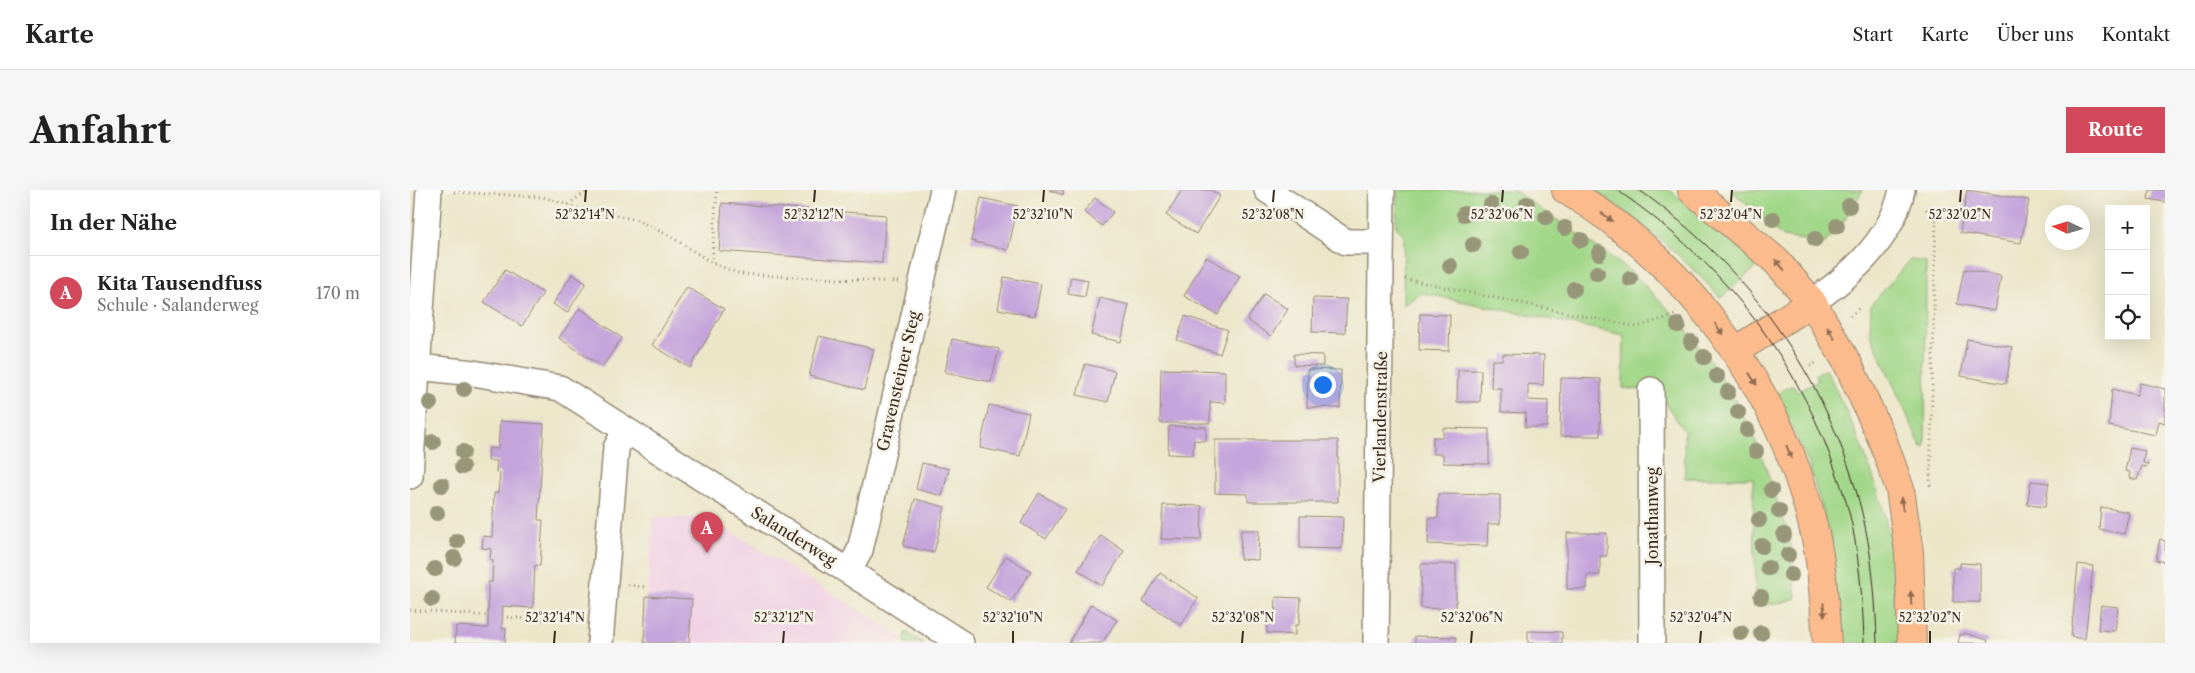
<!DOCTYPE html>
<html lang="de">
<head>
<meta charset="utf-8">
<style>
  body { margin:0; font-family:"Libre Caslon Text",serif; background:#f6f6f6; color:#222 }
  .controls { position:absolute; right:15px; top:15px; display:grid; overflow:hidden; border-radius:0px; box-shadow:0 5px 20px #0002 }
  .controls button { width:45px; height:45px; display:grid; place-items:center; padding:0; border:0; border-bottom:1px solid #e0e0e0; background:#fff; color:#222; font:25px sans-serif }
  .compass { position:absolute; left:1635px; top:15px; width:45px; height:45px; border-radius:50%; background:#fff; box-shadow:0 5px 20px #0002; rotate:274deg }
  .you { position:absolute; left:912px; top:194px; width:18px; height:18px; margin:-12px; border:4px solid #fff; border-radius:50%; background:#1a73e8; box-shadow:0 0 0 8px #1a73e833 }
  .badge { display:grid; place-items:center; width:32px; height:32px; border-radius:50%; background:#d1495b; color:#fff; font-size:16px; font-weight:700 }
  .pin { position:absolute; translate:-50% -41px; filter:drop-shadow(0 1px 2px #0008) }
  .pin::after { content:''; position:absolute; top:26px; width:18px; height:15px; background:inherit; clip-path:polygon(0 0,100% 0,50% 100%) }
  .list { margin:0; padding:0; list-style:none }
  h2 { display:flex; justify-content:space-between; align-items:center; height:65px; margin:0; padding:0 20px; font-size:21px }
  h2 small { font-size:16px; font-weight:400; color:#767676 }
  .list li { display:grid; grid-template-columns:32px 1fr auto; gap:15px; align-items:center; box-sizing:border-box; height:75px; padding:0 20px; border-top:1px solid #e0e0e0 }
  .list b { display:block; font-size:19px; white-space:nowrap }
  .list p { margin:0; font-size:16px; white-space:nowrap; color:#767676 }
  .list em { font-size:16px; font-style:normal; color:#767676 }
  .icon { flex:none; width:28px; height:28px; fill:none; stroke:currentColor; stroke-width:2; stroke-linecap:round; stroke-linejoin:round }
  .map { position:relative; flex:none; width:1755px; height:453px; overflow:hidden; border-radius:0px }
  header { display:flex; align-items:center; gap:30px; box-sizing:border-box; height:70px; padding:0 25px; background:#fff; border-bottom:1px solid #e0e0e0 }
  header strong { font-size:24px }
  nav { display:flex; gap:28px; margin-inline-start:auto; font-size:18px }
  .intro { display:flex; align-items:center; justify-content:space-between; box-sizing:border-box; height:120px; padding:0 30px }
  h1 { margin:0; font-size:35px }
  .button { padding:12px 22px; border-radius:0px; background:#d1495b; color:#fff; font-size:18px; font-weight:700 }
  main { display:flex; gap:30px; padding:0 30px }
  aside { flex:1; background:#fff; border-radius:0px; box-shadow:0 5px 20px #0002 }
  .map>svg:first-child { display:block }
  .built { fill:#f1d0e4 }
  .green { fill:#a1d788; stroke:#6e8053 }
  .building { fill:#c4a4db }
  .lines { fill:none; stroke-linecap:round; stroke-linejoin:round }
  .minor-casing { stroke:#948874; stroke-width:28 }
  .major-casing { stroke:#948874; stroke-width:30 }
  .path { stroke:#948874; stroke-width:3; stroke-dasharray:1 4; stroke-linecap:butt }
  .minor { stroke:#fff; stroke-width:25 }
  .major { stroke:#fbbb8c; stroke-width:28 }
  .tram { stroke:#3b2a1e; stroke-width:1 }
  .tree { fill:#989679 }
  .oneway { fill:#916b50 }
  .ticks { fill:none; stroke:#3b2a1e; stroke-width:2 }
  .labels { text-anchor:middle; stroke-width:5; stroke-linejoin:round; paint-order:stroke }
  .street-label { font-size:16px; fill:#3b2a1e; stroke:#f7f3e8 }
  .ticks-label { font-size:12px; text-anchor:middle; fill:#3b2a1e; stroke:#f7f3e8; stroke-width:5; stroke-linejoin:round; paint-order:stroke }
</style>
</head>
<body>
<header>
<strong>Karte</strong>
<nav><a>Start</a><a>Karte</a><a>Über uns</a><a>Kontakt</a></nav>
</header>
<div class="intro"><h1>Anfahrt</h1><a class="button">Route</a></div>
<main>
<aside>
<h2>In der Nähe<small></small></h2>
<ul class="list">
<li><span class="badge">A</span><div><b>Kita Tausendfuss</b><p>Schule · Salanderweg</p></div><em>170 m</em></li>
</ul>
</aside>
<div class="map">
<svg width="1755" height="453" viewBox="0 0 1755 453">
  <rect width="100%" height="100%" fill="#f7f3e8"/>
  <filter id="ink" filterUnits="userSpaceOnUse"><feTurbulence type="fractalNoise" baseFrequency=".02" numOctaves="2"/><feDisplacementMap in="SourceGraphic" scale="10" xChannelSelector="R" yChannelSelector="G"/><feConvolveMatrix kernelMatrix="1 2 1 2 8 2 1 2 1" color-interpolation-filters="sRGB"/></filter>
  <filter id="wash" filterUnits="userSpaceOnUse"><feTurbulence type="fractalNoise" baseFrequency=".0096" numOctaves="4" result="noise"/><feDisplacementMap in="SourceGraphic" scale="20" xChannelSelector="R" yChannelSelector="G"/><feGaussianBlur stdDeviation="1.12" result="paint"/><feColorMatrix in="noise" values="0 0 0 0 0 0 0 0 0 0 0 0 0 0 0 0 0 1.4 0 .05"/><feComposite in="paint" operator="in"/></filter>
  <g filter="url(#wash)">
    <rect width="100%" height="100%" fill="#ece6c9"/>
    <!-- built -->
    <path class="built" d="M243 327 299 328 493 447V453H234Z"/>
    <!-- green -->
    <path class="green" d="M987 0H1103L1204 69 1227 87 1265 126 1304 176 1329 217 1348 256 1379 345 1386 408 1368 414H1346L1343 288H1275L1274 241 1248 202 1213 198 1214 145 1012 103 993 115 994 45 986 37Z
      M1184 0H1260L1330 58 1347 76 1311 108C1273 67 1232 31 1184 0Z
      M1321 0H1453L1432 34 1415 53 1373 47Z
      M1500 70 1516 72 1515 258 1511 256 1460 143 1461 115Z
      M1416 179C1435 219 1455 259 1468 302 1483 351 1487 402 1488 453H1430L1420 346 1398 272 1366 204 1383 195 1387 202 1408 191 1405 185Z
      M496 442 513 453H495Z"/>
    <g id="blocks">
      <!-- building -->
      <path class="building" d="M639 0H654L653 5Z
        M772 0H801L810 6 786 44 756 25Z
        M1557 0 1619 10 1611 53 1550 43Z
        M1740 0H1755V12L1738 9Z
        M571 8 608 16 598 60 561 51Z
        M685 8 703 22 692 36 674 22Z
        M312 13 476 25 472 73 309 61Z
        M796 67 830 86 808 125 774 106Z
        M1554 79 1591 86 1585 121 1547 114Z
        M95 80 133 103 112 136 74 112Z
        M162 84 176 93 157 123 143 114Z
        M594 87 631 94 625 126 588 119Z
        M661 87 678 90 675 107 658 104Z
        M277 97 314 119 280 178 242 155Z
        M854 104 878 119 861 146 837 130Z
        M690 108 719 115 711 152 681 145Z
        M903 108 937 109 935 143 902 142Z
        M170 118 212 148 192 177 149 148Z
        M1010 124 1040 125 1039 161 1009 160Z
        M775 126 818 140 810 164 767 150Z
        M409 146 464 159 454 200 399 186Z
        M542 149 589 159 581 192 535 182Z
        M1557 149 1602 157 1596 194 1551 186Z
        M884 164 913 165V176L884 175Z
        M1093 164 1134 165 1133 195 1118 194V210L1138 211 1137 237H1115L1116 223 1091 222V198H1081L1082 170H1092Z
        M675 174 705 181 698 212 667 205Z
        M751 179 815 181V213L800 212V233H750Z
        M898 179 931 180 930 218 897 217Z
        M1048 180H1071L1070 212H1047Z
        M1151 188 1191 189 1190 246H1150Z
        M1730 193 1755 199V233L1749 231 1746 245 1699 236 1702 199 1727 205Z
        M579 215 619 223 610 266 570 258Z
        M90 231 134 234 128 330H133L130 376 125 375 123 418 93 416 92 439H96L95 453H45L46 436 78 438V392H82L83 370H80L81 359 72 358 73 346 82 347 84 303H88L90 283 86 282 87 271H78L79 258 88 259Z
        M759 236 796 237V251L784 250 783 265 758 264Z
        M1033 238 1079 239V274L1033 273V264H1023V247H1033Z
        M805 250H928V312H838V304L805 303Z
        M1720 258 1735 261 1733 273 1738 274 1737 277 1732 276 1727 290 1719 288 1720 282 1715 281Z
        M512 273 539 279 532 306 506 299Z
        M1621 291 1639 293 1635 317 1617 315Z
        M629 303 655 319 636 349 611 333Z
        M1028 304 1090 305V334H1078L1077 356 1018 354 1019 328H1028Z
        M505 309 535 317 524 363 493 356Z
        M753 315 792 316 791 350 751 349Z
        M1691 317 1719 322 1714 344 1689 339Z
        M890 326 933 327 932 359 890 358Z
        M831 340H849L848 370 830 369Z
        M1157 343H1197V366H1190V385H1177V399H1157Z
        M691 345 714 361 692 396 668 380Z
        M1750 349 1755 351V372L1746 370Z
        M596 366 621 381 601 412 576 397Z
        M1550 373 1570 374V412H1543V378H1550Z
        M1011 374H1046V419L1011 418Z
        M1668 374 1683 376 1675 449 1661 447Z
        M750 383 788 408 771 435 733 411Z
        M236 406 282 409 279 453H234Z
        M866 407 891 408 889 435H885V445L857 443V429H865Z
        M681 414 707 430 692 453H659Z
        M1691 415 1708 417 1705 441 1688 440Z
        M1118 441 1152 442V453H1118Z
        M1554 443 1578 450 1577 453H1548L1550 445H1553Z
        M1005 446 1046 447V453H1005Z"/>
    </g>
  </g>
  <g filter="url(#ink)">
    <use href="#blocks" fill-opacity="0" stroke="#948874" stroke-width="1"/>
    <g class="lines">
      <!-- minor casing -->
      <g class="minor-casing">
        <path id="minor" d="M857 0 936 52H971
          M1402 112C1441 86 1482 48 1492 0
          M8 177 63 183 150 198 551 453
          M1241 200 1242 453
          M0 286 19 0
          M439 381 450 360 533 0
          M190 453 206 258 216 240
          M966 453 972 0"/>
      </g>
      <!-- major casing -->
      <g class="major-casing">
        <path id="major" d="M1156 0C1278 73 1370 199 1403 336 1413 374 1414 414 1417 453
          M1282 0 1366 71 1402 112 1438 174 1473 251 1490 299 1499 362 1502 453
          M1325 161 1402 112"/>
      </g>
      <!-- path -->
      <path class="path" d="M44 2 133 7 177 21 225 29 260 46 302 73 330 84 488 92
        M158 14 179 0
        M1516 19 1526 29 1520 297
        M302 73 307 0
        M995 89 1227 137 1265 125
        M1440 126 1449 118
        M1400 176 1408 172
        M218 395 237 397
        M0 420 79 426
        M92 427 167 432"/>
      <!-- minor -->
      <use href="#minor" class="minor"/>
      <!-- major -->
      <use href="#major" class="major"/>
      <!-- tram -->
      <path class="tram" d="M1207 0C1306 68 1381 158 1422 271 1430 293 1439 317 1443 340 1450 377 1453 415 1454 453
        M1229 0C1342 79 1426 200 1455 336 1463 374 1466 414 1467 453"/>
    </g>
    <!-- trees -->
    <g class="tree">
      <circle cx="1117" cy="14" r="8"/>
      <circle cx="1081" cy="15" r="8"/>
      <circle cx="1439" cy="16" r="8"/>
      <circle cx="1054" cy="24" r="8"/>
      <circle cx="1136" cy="27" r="8"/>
      <circle cx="1363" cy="29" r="8"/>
      <circle cx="1427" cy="36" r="8"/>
      <circle cx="1155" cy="38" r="8"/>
      <circle cx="1405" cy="49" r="8"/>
      <circle cx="1171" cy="50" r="8"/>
      <circle cx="1063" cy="55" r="8"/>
      <circle cx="1111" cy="62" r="8"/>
      <circle cx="1189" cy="63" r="8"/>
      <circle cx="1040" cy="76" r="8"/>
      <circle cx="1187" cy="83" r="8"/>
      <circle cx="1220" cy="89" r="8"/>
      <circle cx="1164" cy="99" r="8"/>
      <circle cx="1268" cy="135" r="8"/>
      <circle cx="1281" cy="152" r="8"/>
      <circle cx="1294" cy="167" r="8"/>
      <circle cx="1307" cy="186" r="8"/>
      <circle cx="54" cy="199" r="8"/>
      <circle cx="1318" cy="202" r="8"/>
      <circle cx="20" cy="213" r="8"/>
      <circle cx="1328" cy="222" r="8"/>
      <circle cx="1337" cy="240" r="8"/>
      <circle cx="23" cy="252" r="8"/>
      <circle cx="1346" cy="261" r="8"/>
      <circle cx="53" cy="262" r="8"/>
      <circle cx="52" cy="277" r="8"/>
      <circle cx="32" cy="295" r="8"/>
      <circle cx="1361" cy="300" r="8"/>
      <circle cx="1369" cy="321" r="8"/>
      <circle cx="27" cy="323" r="8"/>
      <circle cx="1349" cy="330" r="8"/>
      <circle cx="1374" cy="345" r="8"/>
      <circle cx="47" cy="351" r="8"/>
      <circle cx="1352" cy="356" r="8"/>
      <circle cx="1378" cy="365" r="8"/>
      <circle cx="44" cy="368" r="8"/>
      <circle cx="1358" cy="378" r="8"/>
      <circle cx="25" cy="379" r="8"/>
      <circle cx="1381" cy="385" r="8"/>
      <circle cx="1351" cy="407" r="8"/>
      <circle cx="22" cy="409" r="8"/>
      <circle cx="1331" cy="443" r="8"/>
      <circle cx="1351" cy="443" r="8"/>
    </g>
    <!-- one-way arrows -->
    <defs><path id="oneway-solid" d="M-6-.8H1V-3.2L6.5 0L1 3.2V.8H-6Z" transform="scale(1.25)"/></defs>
    <g class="oneway">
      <use href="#oneway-solid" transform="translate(1197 27) rotate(37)"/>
      <use href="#oneway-solid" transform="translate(1370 75) rotate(-132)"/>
      <use href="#oneway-solid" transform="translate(1309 139) rotate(53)"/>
      <use href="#oneway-solid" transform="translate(1421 143) rotate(-122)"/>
      <use href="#oneway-solid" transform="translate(1343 189) rotate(58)"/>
      <use href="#oneway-solid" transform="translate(1379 262) rotate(69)"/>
      <use href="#oneway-solid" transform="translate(1492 314) rotate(-98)"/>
      <use href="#oneway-solid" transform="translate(1501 408) rotate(-92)"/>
      <use href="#oneway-solid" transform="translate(1414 420) rotate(85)"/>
    </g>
  </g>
  <!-- ticks -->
  <path class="ticks" d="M175 12 176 0M404 12 405 0M633 12 634 0M863 12 864 0M1092 12 1093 0M1321 12 1322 0M1550 12 1551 0M144 453 145 441M373 453 374 441M603 453V441M832 453 833 441M1061 453 1062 441M1290 453 1291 441M1520 453V441"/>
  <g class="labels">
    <!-- street labels -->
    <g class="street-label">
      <text transform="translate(488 191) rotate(-77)" y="6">Gravensteiner Steg</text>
      <text transform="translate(970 227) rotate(-89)" y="6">Vierlandenstraße</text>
      <text transform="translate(1242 326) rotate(-90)" y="6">Jonathanweg</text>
      <text transform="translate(384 346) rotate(32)" y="6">Salanderweg</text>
    </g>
  </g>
  <g class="ticks-label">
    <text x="863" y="29">52°32'08"N</text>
    <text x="1092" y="29">52°32'06"N</text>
    <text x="175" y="29">52°32'14"N</text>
    <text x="404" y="29">52°32'12"N</text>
    <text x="633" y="29">52°32'10"N</text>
    <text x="1321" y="29">52°32'04"N</text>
    <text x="1550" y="29">52°32'02"N</text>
    <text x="145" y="432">52°32'14"N</text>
    <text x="374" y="432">52°32'12"N</text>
    <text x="603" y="432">52°32'10"N</text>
    <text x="833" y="432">52°32'08"N</text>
    <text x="1062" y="432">52°32'06"N</text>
    <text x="1291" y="432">52°32'04"N</text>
    <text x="1520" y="432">52°32'02"N</text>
  </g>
</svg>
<div class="controls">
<button>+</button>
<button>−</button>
<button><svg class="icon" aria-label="locate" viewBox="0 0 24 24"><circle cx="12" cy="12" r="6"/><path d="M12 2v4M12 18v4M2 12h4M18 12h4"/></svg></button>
</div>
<svg class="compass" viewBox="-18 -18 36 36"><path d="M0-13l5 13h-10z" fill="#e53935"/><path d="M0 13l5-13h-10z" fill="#767676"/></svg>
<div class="you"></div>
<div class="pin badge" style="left:297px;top:363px">A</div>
</div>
</main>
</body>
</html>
